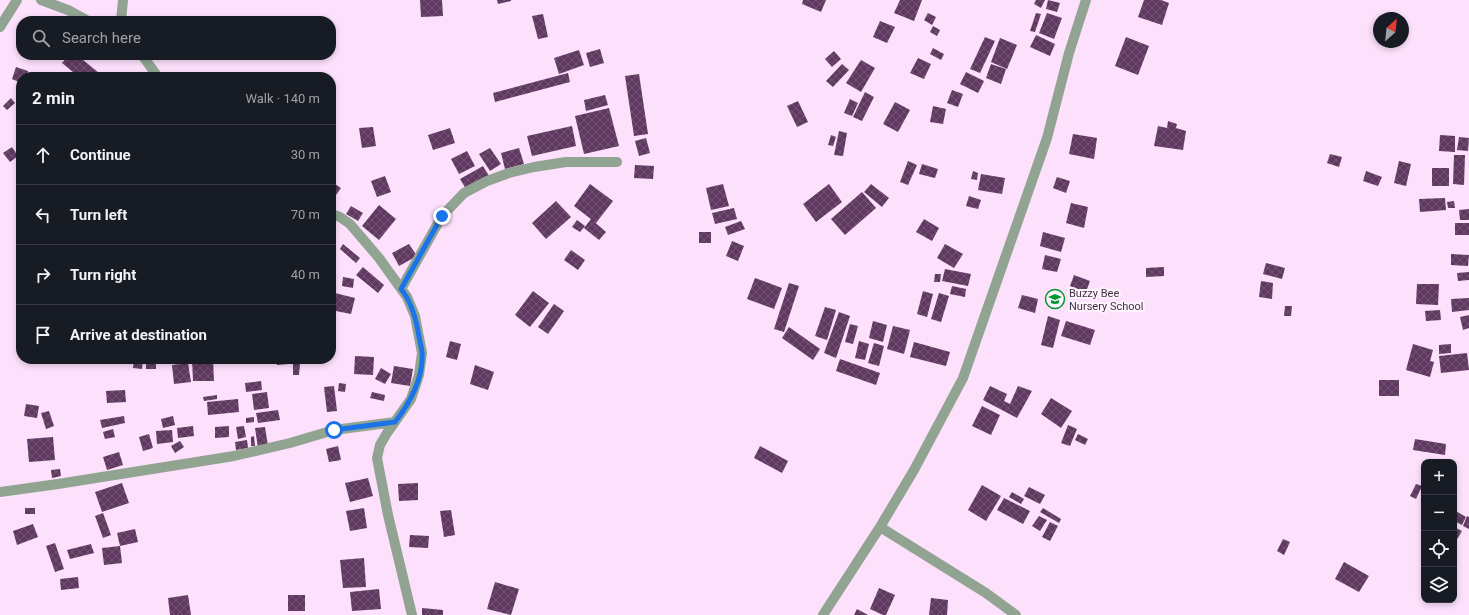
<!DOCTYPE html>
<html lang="en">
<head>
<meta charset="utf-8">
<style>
  body { margin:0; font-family:Roboto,sans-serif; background:#242831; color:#f1f3f6 }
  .controls { position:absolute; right:12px; bottom:12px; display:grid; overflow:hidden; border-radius:8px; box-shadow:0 2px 6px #0003 }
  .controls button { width:36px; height:36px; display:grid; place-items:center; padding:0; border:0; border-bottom:1px solid #363941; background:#171b24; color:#f1f3f6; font:20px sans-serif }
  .compass { position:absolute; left:1373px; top:12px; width:36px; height:36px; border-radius:50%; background:#171b24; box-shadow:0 2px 6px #0003; rotate:27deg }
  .stop { position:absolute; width:12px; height:12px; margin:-9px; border:3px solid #1a73e8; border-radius:50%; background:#fff }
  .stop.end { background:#1a73e8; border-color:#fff; box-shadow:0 1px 4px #0008 }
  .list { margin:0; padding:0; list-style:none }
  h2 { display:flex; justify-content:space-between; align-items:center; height:52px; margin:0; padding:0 16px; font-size:17px }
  h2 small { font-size:13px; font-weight:400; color:#9ea1a6 }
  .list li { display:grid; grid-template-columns:26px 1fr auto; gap:12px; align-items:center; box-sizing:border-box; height:60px; padding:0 16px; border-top:1px solid #363941 }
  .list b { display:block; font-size:15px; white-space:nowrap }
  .list em { font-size:13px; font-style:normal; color:#9ea1a6 }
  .icon { flex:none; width:22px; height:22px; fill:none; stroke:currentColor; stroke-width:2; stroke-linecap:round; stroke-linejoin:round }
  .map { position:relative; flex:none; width:1469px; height:615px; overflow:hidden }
  .search { position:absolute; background:#171b24; box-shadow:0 2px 6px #0003; left:16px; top:16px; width:320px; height:44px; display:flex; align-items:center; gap:10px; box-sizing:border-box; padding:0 14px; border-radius:16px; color:#9ea1a6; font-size:15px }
  .panel { position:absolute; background:#171b24; box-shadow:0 2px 6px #0003; left:16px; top:72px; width:320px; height:292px; border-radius:16px }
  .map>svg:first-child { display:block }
  .building { fill:url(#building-cross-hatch) }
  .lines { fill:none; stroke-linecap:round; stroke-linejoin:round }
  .minor { stroke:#91a491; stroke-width:10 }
  .route { stroke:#1a73e8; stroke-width:5 }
  .labels { text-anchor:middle; stroke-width:4; stroke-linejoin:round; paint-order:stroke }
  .poi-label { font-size:11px; fill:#443244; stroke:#fef4fd; text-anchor:start }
</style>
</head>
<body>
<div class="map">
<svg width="1469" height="615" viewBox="0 0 1469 615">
  <defs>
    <pattern id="building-cross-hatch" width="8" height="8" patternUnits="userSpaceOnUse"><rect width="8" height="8" fill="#5f3960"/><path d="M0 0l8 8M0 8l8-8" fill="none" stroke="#745475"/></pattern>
  </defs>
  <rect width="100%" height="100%" fill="#fce0fc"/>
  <!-- building -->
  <path class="building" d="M420 0H442L443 16 421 17Z
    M497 0H511V1L498 4Z
    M803 0H826L821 12 802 4Z
    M900 0H922L914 21 894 13Z
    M1036 0H1045L1041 8 1034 4Z
    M1048 0 1060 3 1057 12 1046 9Z
    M1144 0H1161L1169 3 1162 25 1138 17Z
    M928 13 936 17 932 25 924 20Z
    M1036 13 1041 14 1035 32 1030 31Z
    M1047 13 1062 18 1054 39 1039 33Z
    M543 14 548 37 538 39 532 16Z
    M880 21 895 27 887 43 873 37Z
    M933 26 940 30 937 36 930 32Z
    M1036 35 1055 44 1050 56 1030 47Z
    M985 37 995 41 980 73 970 69Z
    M1126 37 1149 46 1138 75 1115 66Z
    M1000 38 1017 45 1007 69 991 62Z
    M933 48 944 54 941 60 930 54Z
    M600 49 604 63 590 67 586 53Z
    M579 50 584 65 559 74 554 58Z
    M834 51 841 59 832 67 825 59Z
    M69 55H77L104 77H79L62 63Z
    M918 58 931 64 924 79 910 73Z
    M861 60 875 68 861 92 846 83Z
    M842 64 849 70 833 87 826 81Z
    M991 64 1006 69 1001 84 986 78Z
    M16 67 28 71 26 77H21V83L12 79Z
    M966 72 984 81 978 93 960 84Z
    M568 73 570 82 495 102 493 93Z
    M639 74 648 134 634 136 625 76Z
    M952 90 963 94 958 107 947 103Z
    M865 92 874 97 862 121 853 117Z
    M605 95 608 105 586 111 584 100Z
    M11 98 15 103 7 110 3 106Z
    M850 99 858 103 852 116 844 113Z
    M798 101 808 122 797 127 787 106Z
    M895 102 910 110 898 132 883 124Z
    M933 106 946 109 943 124 930 122Z
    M609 108 619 146 584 154 575 116Z
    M1168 121 1177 124 1176 128 1186 131 1183 150 1154 146 1158 126 1167 128Z
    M572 126 576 146 532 156 527 136Z
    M373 127 376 146 362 148 359 128Z
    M450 128 455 143 433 150 428 135Z
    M839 131 847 133 843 156 834 155Z
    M1073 134 1097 138 1094 159 1069 154Z
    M831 135 836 137 833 146 828 145Z
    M1440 135 1455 136V152L1439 151Z
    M1459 137 1469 138 1468 151 1457 150Z
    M646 138 650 153 639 156 635 141Z
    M12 147 18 156 10 162 3 153Z
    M490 148 501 164 490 171 479 154Z
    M519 148 524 164 505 169 501 153Z
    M467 151 475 166 459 174 451 159Z
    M1330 154 1342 157 1339 167 1327 163Z
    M1454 155H1465L1464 185 1453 184Z
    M908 161 917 165 908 185 900 182Z
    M1399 161 1411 164 1406 186 1394 183Z
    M922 164 938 169 935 178 919 174Z
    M635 165 654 166 653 179 634 178Z
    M483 166 489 176 466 189 460 179Z
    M1432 168H1449V186H1432Z
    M973 171 978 173 977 180 971 179Z
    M1366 171 1382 177 1378 186 1363 181Z
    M981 174 1005 178 1002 194 978 190Z
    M385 176 391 192 377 197 371 181Z
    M1057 177 1070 181 1066 193 1053 188Z
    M332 182 341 188 336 195 331 191Z
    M590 184 613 201 596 223 574 206Z
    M723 184 729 206 711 210 706 188Z
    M829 184 842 202 816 222 803 204Z
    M871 184 889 198 882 207 864 192Z
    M862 192 876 208 845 235 831 219Z
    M969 196 981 200 978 209 966 206Z
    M1445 198 1446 210 1420 212 1419 199Z
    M556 201 571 217 546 239 532 223Z
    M1454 201 1455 208H1448L1447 202Z
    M1071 203 1088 207 1084 228 1066 223Z
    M379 205 396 219 379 240 362 226Z
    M351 206 363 213 358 221 346 214Z
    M734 208 737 219 715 224 712 213Z
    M1469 209V220H1460L1459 210Z
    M591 219 606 232 599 240 584 228Z
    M924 219 939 228 932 241 916 232Z
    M577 220 585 226 580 232 572 227Z
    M741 221 745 229 728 235 725 227Z
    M1455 223H1469V235H1455Z
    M699 232H711V243H699Z
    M1043 232 1065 238 1061 252 1040 246Z
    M732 241 744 246 738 261 726 256Z
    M343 244 360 258 356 263 340 249Z
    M409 244 417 256 399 266 392 253Z
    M945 244 963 254 954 268 937 258Z
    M571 250 585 260 578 270 564 260Z
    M1451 254 1469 255 1468 266 1451 265Z
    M1045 255 1061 259 1057 272 1042 269Z
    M1266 263 1285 268 1282 279 1263 274Z
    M363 267 384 285 378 293 356 275Z
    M1164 267V276L1146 277V268Z
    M945 269 971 274 968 286 942 281Z
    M1469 272V280L1458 281 1457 273Z
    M935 274H941L940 282H934Z
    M1074 275 1090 281 1086 292 1070 286Z
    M343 277 354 279 353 288 342 286Z
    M755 278 782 288 774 309 747 299Z
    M1261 281 1273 283 1272 299 1259 297Z
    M789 283 799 286 784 332 774 329Z
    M1417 284H1439L1438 305 1416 304Z
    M952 286 966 289 965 297 950 294Z
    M533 291 549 303 530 327 515 315Z
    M923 291 933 294 927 317 917 314Z
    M335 293 355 298 351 314 331 310Z
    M939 293 949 296 941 322 931 319Z
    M1022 295 1038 299 1035 313 1018 308Z
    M1469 298V310L1452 312 1451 299Z
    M554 304 564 311 548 334 538 327Z
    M1285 306H1292L1291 316H1284Z
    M825 307 836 310 827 340 815 336Z
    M1440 310 1441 320 1426 321 1425 311Z
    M839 312 850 316 836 358 824 353Z
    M1469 315V328L1463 330 1460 317Z
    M1048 316 1060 320 1053 348 1041 345Z
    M873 321 887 325 883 342 869 338Z
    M1066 321 1095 330 1090 345 1061 336Z
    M850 324 858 326 853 344 845 342Z
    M893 326 910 330 904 354 887 349Z
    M789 327 820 349 813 360 782 338Z
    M450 341 461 344 457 360 446 357Z
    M859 341 869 344 865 360 855 358Z
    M914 342 950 352 946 366 910 357Z
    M874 343 884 346 879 366 868 363Z
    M1413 344 1433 350 1430 361 1434 362 1430 377 1406 370Z
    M1451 344V353L1439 354V345Z
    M1467 353 1469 370 1441 373 1439 356Z
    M355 356 374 357 373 375 354 374Z
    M134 359H143L142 369 133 368Z
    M146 359H156V369H146Z
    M192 359H213L214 381H193Z
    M276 359H288L289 364 277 365Z
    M840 359 880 373 876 385 836 371Z
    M188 363 191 382 174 384 172 365Z
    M293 364H300L299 375H293Z
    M475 365 494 372 488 390 470 384Z
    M394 366 413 369 410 386 391 383Z
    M381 368 391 374 385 384 375 379Z
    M1379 380H1399V396H1379Z
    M261 381 262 390 246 392 245 383Z
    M339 383 346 384 345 392 338 391Z
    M334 386 337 411 327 412 324 387Z
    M990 386 1007 394 1004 401 1010 404 1018 386 1032 391 1017 418 983 400Z
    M125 390 126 402 107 403 106 391Z
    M267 392 269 408 254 410 252 394Z
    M372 392 385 395 384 401 370 398Z
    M217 395V399L204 401 203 397Z
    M1051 398 1072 411 1061 428 1041 414Z
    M238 399 239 412 208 415 207 402Z
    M26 404 39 406 37 418 24 416Z
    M982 406 1000 415 991 435 972 426Z
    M278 410 280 420 258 423 256 413Z
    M49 411 54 426 46 429 41 413Z
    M124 416 125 423 102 428 100 420Z
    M173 416 175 425 163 428 161 419Z
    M254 417V422L246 423V418Z
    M1068 425 1077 429 1070 446 1061 443Z
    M193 426 194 436 178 438 177 428Z
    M229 426V437L215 438V427Z
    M244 426 246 437 238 439 236 427Z
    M265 427 268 446 258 448 255 428Z
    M113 429 115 437 105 439 103 432Z
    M172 430 173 442 157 444 156 431Z
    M149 434 153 448 143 451 139 437Z
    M1078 434 1088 439 1085 445 1075 440Z
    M254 436 255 446H251V437Z
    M53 437 55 460 29 462 27 439Z
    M1415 439 1446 444 1445 455 1413 450Z
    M247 440 248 448 236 450 235 442Z
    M180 441 184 447 175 453 171 446Z
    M338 446 341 460 329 462 326 449Z
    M760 446 788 461 782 473 754 458Z
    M119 452 123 465 107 470 103 457Z
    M60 469 61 476 52 478 51 470Z
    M368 478 373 496 350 502 345 483Z
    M122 483 129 503 102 512 95 492Z
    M418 483V500L399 501 398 484Z
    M1416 484 1422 486 1416 499 1410 496Z
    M982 485 1001 496 986 521 968 510Z
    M1029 487 1045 495 1040 504 1024 496Z
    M1012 492 1024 499 1021 504 1009 497Z
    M1004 498 1030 511 1023 524 997 510Z
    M25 508H35V514H25Z
    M364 508 367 528 350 531 346 511Z
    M1043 508 1061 519 1059 523 1040 512Z
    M451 510 455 535 444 537 440 511Z
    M1454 510 1466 517 1462 525 1454 521Z
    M103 513 111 535 103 538 95 516Z
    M1039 516 1047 520 1040 531 1032 526Z
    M1467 516 1469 517V529L1463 526Z
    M1050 522 1058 526 1050 541 1042 537Z
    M33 524 38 537 17 545 13 531Z
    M1454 527 1462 531 1456 541 1454 540Z
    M135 529 138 542 120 546 117 533Z
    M410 535 429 536 428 548 409 547Z
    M1283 539 1290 542 1284 555 1277 551Z
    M55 543 64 569 55 572 46 546Z
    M91 544 94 553 70 559 67 550Z
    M120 546 122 563 104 565 102 548Z
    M364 558 366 587 343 588 340 560Z
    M1344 562 1369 576 1359 592 1335 579Z
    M78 577 79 588 61 590 60 579Z
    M495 582 519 589 511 615 487 609Z
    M879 588 895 595 886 615H883L870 609Z
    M379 589 381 609 352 611 350 592Z
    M188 595 191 615H170L168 598Z
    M288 595H305V611H288Z
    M931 598 948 600 947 615H929Z
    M422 608 443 610V615H422Z
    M857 609 868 615H854Z"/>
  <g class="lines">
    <!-- minor -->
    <path class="minor" d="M41 0 68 10 88 21
      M121 21 123 0
      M0 27 17 0
      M142 55 158 77
      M331 214 340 217 350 224 379 258 407 297 415 316 422 353 419 375 411 399 387 433 380 445 377 458 388 515 412 615
      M401 289 442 216 464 193 487 181 509 173 534 167 566 162H617
      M0 492 58 484 234 456 290 443 334 430 395 422
      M880 527 986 593 1016 615
      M823 615 880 527 914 470 963 378 1047 138 1069 53 1086 0"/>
  </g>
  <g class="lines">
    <!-- route -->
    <path class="route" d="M334 430 395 422C410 403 424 377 422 352 421 345 419 338 418 331 415 315 411 301 401 289L442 216"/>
  </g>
  <!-- icons -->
  <defs>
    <g id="school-ring" transform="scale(1)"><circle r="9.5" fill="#fef4fd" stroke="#029831" stroke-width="1.5"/><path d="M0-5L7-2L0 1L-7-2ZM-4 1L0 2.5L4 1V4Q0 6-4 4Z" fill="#029831"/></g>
  </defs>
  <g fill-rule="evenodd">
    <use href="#school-ring" x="1055" y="299"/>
  </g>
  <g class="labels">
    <!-- poi labels -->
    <g class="poi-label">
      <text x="1069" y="297">Buzzy Bee<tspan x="1069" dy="13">Nursery School</tspan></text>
    </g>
  </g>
</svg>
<div class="controls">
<button>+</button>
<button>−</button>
<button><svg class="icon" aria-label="locate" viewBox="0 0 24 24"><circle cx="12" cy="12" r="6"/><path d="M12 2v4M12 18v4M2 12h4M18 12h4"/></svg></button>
<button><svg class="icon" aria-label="layers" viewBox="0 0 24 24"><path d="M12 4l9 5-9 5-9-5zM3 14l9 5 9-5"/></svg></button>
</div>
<svg class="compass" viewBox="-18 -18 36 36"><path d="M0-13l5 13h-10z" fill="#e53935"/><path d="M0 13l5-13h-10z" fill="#9ea1a6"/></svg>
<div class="stop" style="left:334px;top:430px"></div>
<div class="stop end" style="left:442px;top:216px"></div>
<div class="search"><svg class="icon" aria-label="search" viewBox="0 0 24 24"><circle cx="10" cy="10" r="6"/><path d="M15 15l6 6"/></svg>Search here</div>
<section class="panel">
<h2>2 min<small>Walk · 140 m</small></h2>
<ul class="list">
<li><svg class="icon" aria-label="ahead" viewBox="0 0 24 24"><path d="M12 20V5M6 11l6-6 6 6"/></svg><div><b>Continue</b></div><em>30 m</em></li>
<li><svg class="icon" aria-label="left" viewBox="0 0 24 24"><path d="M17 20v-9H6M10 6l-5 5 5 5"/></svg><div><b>Turn left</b></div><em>70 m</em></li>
<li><svg class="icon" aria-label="right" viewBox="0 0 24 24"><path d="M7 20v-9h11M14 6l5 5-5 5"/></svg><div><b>Turn right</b></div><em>40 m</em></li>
<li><svg class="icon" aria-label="arrive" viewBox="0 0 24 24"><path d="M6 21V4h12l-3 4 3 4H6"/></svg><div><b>Arrive at destination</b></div></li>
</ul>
</section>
</div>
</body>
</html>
